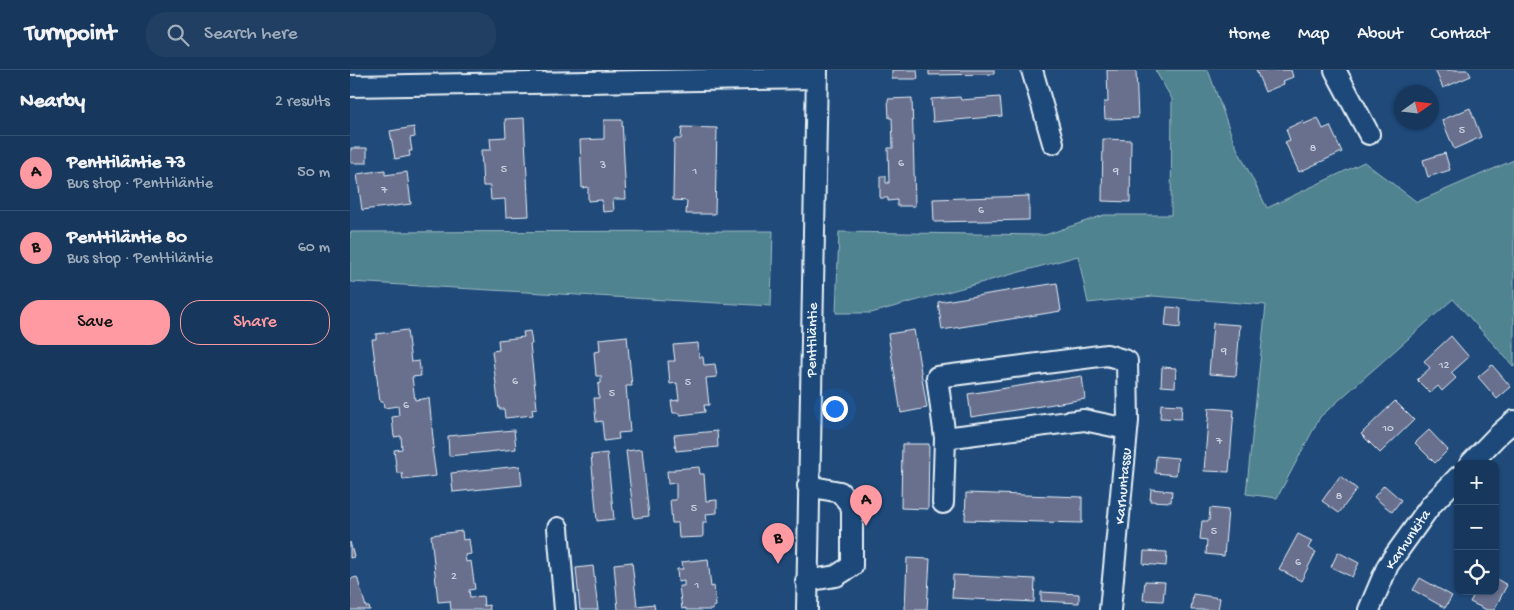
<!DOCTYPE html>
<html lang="en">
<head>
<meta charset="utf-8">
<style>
  body { margin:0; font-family:"Gochi Hand",sans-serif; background:#203f62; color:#f1f3f6 }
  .controls { position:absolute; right:15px; bottom:15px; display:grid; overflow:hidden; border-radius:10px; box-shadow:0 1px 4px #0004 }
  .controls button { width:45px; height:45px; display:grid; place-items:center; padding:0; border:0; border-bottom:1px solid #365272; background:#17385c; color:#f1f3f6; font:25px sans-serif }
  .compass { position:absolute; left:1044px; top:15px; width:45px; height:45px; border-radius:50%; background:#17385c; box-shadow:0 1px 4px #0004; rotate:76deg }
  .you { position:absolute; left:484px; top:338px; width:18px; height:18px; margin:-12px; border:4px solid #fff; border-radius:50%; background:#1a73e8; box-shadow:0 0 0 8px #1a73e833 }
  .badge { display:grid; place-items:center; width:32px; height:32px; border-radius:50%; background:#ff9aa2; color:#111; font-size:16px; font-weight:700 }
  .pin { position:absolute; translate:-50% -41px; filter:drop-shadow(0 1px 2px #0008) }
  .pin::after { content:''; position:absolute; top:26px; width:18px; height:15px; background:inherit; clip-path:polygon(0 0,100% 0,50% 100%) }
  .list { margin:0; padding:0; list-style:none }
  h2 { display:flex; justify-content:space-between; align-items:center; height:65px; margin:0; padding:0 20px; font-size:21px }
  h2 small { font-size:16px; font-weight:400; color:#9eacbb }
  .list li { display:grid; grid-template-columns:32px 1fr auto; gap:15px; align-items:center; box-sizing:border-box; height:75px; padding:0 20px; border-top:1px solid #365272 }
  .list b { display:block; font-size:19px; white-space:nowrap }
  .list p { margin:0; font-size:16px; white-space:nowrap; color:#9eacbb }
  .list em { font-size:16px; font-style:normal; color:#9eacbb }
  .actions { display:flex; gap:10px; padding:15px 20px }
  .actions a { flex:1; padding:11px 0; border:1px solid #ff9aa2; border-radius:20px; text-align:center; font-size:18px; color:#ff9aa2 }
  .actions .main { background:#ff9aa2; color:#111 }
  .icon { flex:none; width:28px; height:28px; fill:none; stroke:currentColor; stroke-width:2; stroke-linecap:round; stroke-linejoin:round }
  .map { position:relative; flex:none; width:1164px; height:540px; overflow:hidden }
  header { display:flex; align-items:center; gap:30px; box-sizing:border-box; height:70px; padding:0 25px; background:#17385c; border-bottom:1px solid #365272 }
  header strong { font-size:24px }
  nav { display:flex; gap:28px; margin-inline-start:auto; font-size:18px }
  .search { width:350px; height:45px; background:#203f62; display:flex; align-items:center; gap:12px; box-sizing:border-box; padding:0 18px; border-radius:20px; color:#9eacbb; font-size:19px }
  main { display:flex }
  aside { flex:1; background:#17385c }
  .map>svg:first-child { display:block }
  .green { fill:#50838f; stroke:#9cbac4 }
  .building { fill:#686f8e; stroke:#e8f1f8 }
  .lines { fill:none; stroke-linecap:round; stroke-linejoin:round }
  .minor-casing { stroke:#e8f1f8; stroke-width:24 }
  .minor { stroke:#1f4a7a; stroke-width:20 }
  .labels { text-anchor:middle; stroke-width:4; stroke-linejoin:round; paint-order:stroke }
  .number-label { font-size:12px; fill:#c8d0de }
  .street-label { font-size:15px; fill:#e8f1f8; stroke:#1f4a7a }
</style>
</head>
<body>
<header>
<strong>Turnpoint</strong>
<div class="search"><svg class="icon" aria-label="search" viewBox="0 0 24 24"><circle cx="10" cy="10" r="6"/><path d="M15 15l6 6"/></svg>Search here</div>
<nav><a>Home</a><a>Map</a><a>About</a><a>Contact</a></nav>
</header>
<main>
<aside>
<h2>Nearby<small>2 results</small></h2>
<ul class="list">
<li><span class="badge">A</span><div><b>Penttiläntie 73</b><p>Bus stop · Penttiläntie</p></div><em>50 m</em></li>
<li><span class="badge">B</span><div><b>Penttiläntie 80</b><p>Bus stop · Penttiläntie</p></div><em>60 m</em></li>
</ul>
<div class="actions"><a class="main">Save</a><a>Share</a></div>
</aside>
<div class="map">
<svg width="1164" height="540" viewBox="0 0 1164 540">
  <rect width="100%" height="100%" fill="#1f4a7a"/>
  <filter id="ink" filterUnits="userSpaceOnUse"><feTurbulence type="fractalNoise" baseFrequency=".02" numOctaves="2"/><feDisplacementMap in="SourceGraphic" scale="10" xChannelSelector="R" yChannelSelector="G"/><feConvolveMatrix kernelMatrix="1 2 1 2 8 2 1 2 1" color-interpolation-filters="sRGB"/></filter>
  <g filter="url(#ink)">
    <!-- green -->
    <path class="green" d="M805 0H858L884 72 917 138 1014 92 1067 132 1164 90V297L1103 229 970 347 927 428 896 424 916 235 803 226 738 233 728 186 521 243H486L489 162 695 165 754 145H821L822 29Z
      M423 161 421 236 0 212V162Z"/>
    <!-- building -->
    <path class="building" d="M542 0H567L568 9H542Z
      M579 0H644V4L579 5Z
      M757 0H786L788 48 755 49 754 32H758Z
      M906 0H941L943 7 933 11 934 14 915 22Z
      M1085 0H1118L1121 6 1093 18Z
      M610 27 611 30 650 27 652 46 583 52 581 29Z
      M562 28 565 136H547V130L538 131V128H530V106H536V113H539L538 78H543L542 48H539L538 29Z
      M1120 38 1131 67 1104 79 1092 50Z
      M174 48 179 146 156 147 155 129 141 130 140 116H133L131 80H141L140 68 156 67 155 49Z
      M968 48 973 59 980 56 992 82 949 102 935 72 940 70 936 59 953 51 954 54Z
      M254 50H272L276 129H263L264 141 253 142 252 130 238 131V117L232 118 230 70 254 69Z
      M64 57 65 67 60 68 62 81H59L60 86 45 89 40 61Z
      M332 57 367 58 365 144H336L337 131 323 130 324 69H331Z
      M753 69 781 70 780 132 752 131Z
      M1 78H17V93H1Z
      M1095 83 1100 100 1078 107 1073 90Z
      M35 100V105L57 102 61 134 12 140 7 104Z
      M679 126V150L584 152 583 129Z
      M707 213 711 241 592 260 588 232Z
      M817 237 831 238 830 258 815 256Z
      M863 253 890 255 886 306 859 304Z
      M57 260 61 292 69 291 71 306 62 307 65 330 79 328 84 378H82L86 406 53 410 52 403H47L44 380 52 379 51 366 44 367 42 347 49 346 48 336 34 338 33 332H30L22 269H26V264Z
      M564 260 577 338 551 343 538 264Z
      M180 261 182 274H180L187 338 182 339 183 345 155 348 154 339H149L142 281 149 280 148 270 174 267 173 262Z
      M277 266 282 316H276L280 362 268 363 269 369 254 371 252 351 246 352 244 328H249L248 314 251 313V306H246L244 282 250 281 249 269Z
      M1101 266 1119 287 1101 303 1106 308 1092 321 1088 316 1080 323 1067 310 1080 298 1074 291Z
      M348 273 349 287H353L354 295 365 294 367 307 356 308 359 335H354L355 342 330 345V343H323L321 331 329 330 327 313 320 314 318 291H325L323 275Z
      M1142 295 1161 317 1147 329 1128 307Z
      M812 297 826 298 825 317 811 316Z
      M732 306 735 329 621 347 618 324Z
      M1045 331 1064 350 1030 383 1011 364Z
      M811 334 832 335 831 349 810 348Z
      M859 338 884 340 879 402 854 401Z
      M164 360 166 379 99 386 98 366Z
      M1079 360 1098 380 1085 393 1065 373Z
      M367 361 368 377 326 381 324 365Z
      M552 374H579L578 439 551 438Z
      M292 379 299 446 284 448 276 381Z
      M257 383 264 449 247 451 241 385Z
      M806 386 828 388 826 405 805 403Z
      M170 396 172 415 103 422 101 403Z
      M349 397 350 404H354L356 431 367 430V443L356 444 357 452H353V467L329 468 328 453H322L320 430H326V413L318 414 317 401H324V399Z
      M990 406 1007 419 989 443 972 431Z
      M1034 415 1051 430 1042 442 1024 427Z
      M801 419 822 421 821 432 800 431Z
      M616 423 732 427V453L615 450Z
      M860 438 878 440 874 486 856 484 857 470 850 469 852 451H859Z
      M112 461 113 470 119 469 121 484 115 485 116 492 121 491 125 519 119 520 120 527 133 526 134 536 139 535 140 540H101L100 531 88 532 81 465Z
      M948 464 962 471 958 478 966 482 951 511 929 499Z
      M0 472 4 487 0 488Z
      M794 481 817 482 816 496 793 494Z
      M988 482 1009 493 1002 507 981 497Z
      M557 488 580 489 577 540H555Z
      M358 489 361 517 364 516 366 536 363 537V540H336V538L332 539 329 516H334V511L328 512 327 499H333L332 492Z
      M282 492 287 536 304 534 305 540H268L264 494Z
      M243 496 248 540H230L226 498Z
      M603 505 685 509 684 532 602 528Z
      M7 507 16 537H19L20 540H0V509Z
      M1070 508 1102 526 1095 538 1063 520Z
      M1145 508 1157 515 1144 540H1137L1120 532 1126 521H1145Z
      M795 511 815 512 813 531 793 530Z
      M691 522 729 524V533L691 531Z
      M843 524 870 528 868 540H841Z"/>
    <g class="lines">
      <!-- minor casing -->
      <g class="minor-casing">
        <path id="minor" d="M682 0 703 73
          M985 0 1019 64
          M0 16 467 8
          M1120 394 1148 365 1164 351
          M593 433 595 368
          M208 458 215 540
          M456 511 486 506 502 496V437L490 422 458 416
          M457 540 467 0
          M760 540 778 351 777 291 757 285 587 307 595 368 734 350 777 359
          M1019 540 1038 495 1081 435 1108 407"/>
      </g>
      <!-- minor -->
      <use href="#minor" class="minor"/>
    </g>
  </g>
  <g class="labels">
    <!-- number labels -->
    <g class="number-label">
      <text x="1112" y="63">5</text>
      <text x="963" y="81">8</text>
      <text x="551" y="96">6</text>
      <text x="253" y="98">3</text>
      <text x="154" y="102">5</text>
      <text x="345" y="104">1</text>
      <text x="766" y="104">9</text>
      <text x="34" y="123">7</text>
      <text x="631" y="143">6</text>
      <text x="874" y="284">9</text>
      <text x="1094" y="298">12</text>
      <text x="165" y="314">6</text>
      <text x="338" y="315">5</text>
      <text x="262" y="326">5</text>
      <text x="56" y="338">6</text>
      <text x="1038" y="361">10</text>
      <text x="869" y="374">7</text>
      <text x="989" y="429">8</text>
      <text x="344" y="441">5</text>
      <text x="864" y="464">5</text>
      <text x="948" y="495">6</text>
      <text x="104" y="509">2</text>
      <text x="347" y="518">1</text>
    </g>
    <!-- street labels -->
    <g class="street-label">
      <text transform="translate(461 270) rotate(-89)" y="5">Penttiläntie</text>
      <text transform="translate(772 416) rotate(-85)" y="5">Karhuntassu</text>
      <text transform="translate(1057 469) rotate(-56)" y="5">Karhunkita</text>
    </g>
  </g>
</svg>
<div class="controls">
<button>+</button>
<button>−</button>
<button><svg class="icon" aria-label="locate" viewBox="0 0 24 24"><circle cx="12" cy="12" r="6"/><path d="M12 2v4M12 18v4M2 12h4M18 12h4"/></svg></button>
</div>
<svg class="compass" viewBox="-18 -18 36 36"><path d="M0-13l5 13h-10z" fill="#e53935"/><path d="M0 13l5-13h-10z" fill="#9eacbb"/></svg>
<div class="you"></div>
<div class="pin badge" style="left:516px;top:456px">A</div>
<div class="pin badge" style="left:428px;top:494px">B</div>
</div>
</main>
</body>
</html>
